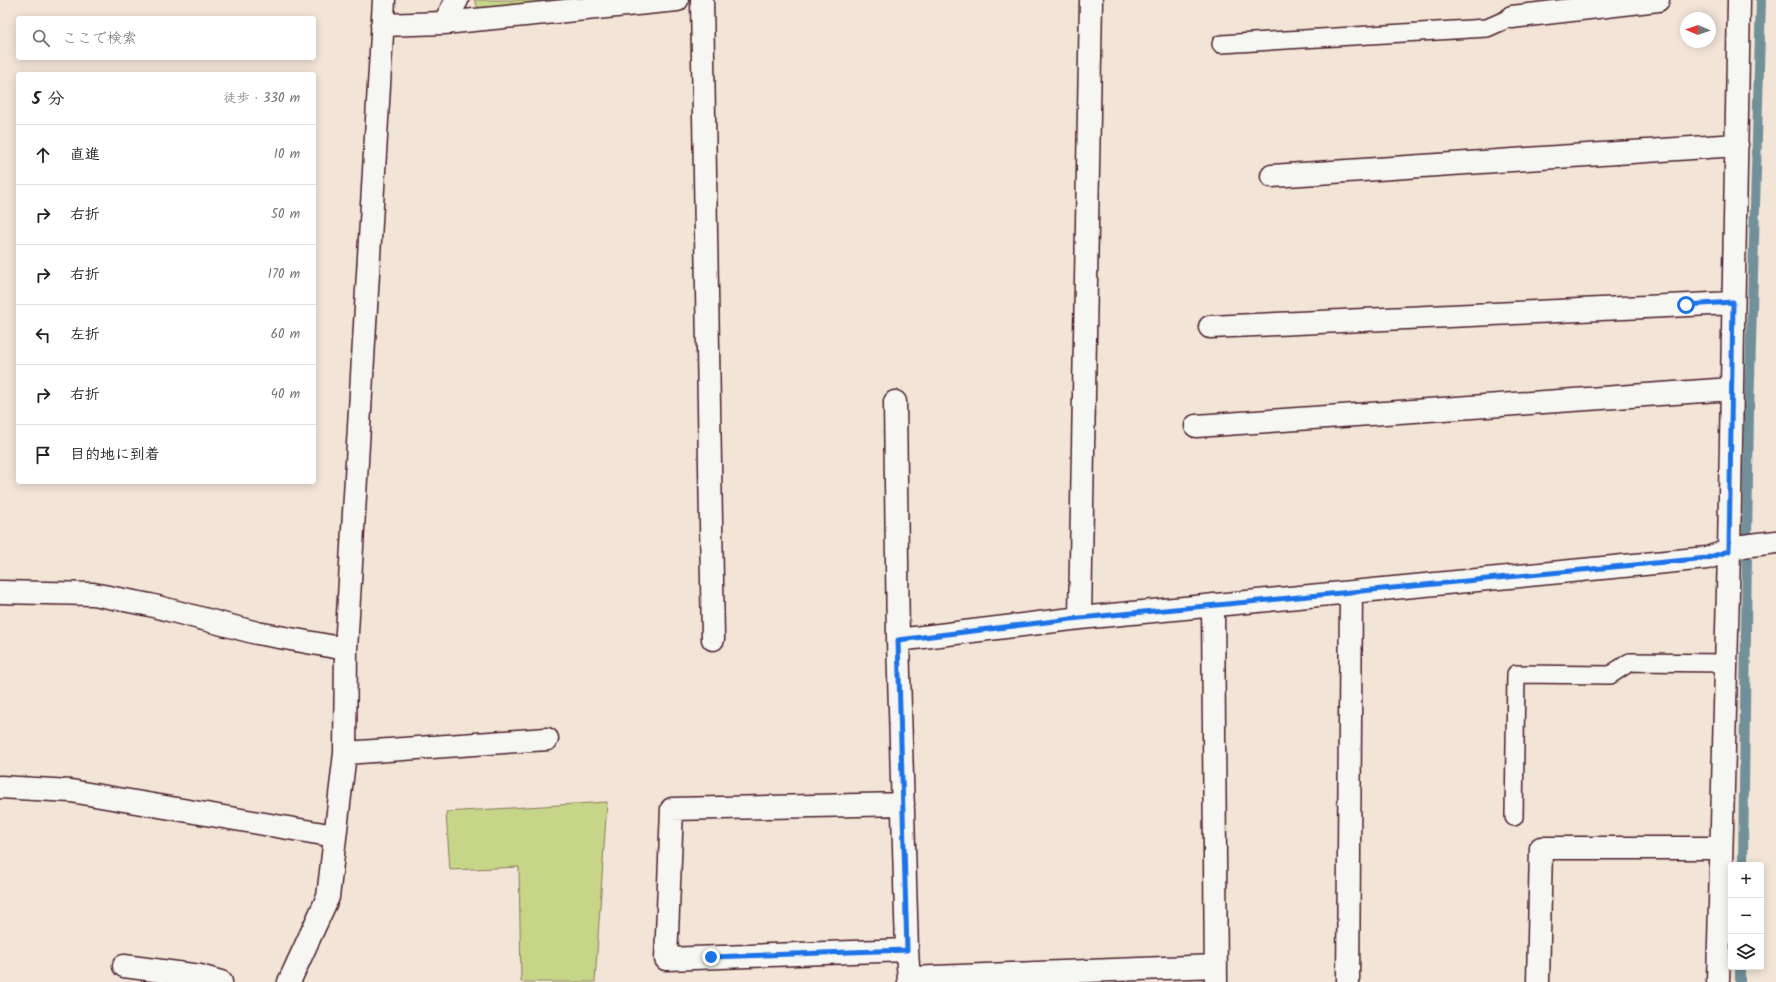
<!DOCTYPE html>
<html lang="ja">
<head>
<meta charset="utf-8">
<style>
  body { margin:0; font-family:Kalam,"Klee One",sans-serif; background:#f6f6f6; color:#202124 }
  .controls { position:absolute; right:12px; bottom:12px; display:grid; overflow:hidden; border-radius:4px; box-shadow:0 2px 10px #0003 }
  .controls button { width:36px; height:36px; display:grid; place-items:center; padding:0; border:0; border-bottom:1px solid #e0e0e0; background:#fff; color:#202124; font:20px sans-serif }
  .compass { position:absolute; left:1680px; top:12px; width:36px; height:36px; border-radius:50%; background:#fff; box-shadow:0 2px 10px #0003; rotate:272deg }
  .stop { position:absolute; width:12px; height:12px; margin:-9px; border:3px solid #1a73e8; border-radius:50%; background:#fff }
  .stop.end { background:#1a73e8; border-color:#fff; box-shadow:0 1px 4px #0008 }
  .list { margin:0; padding:0; list-style:none }
  h2 { display:flex; justify-content:space-between; align-items:center; height:52px; margin:0; padding:0 16px; font-size:17px }
  h2 small { font-size:13px; font-weight:400; color:#757577 }
  .list li { display:grid; grid-template-columns:26px 1fr auto; gap:12px; align-items:center; box-sizing:border-box; height:60px; padding:0 16px; border-top:1px solid #e0e0e0 }
  .list b { display:block; font-size:15px; white-space:nowrap }
  .list em { font-size:13px; font-style:normal; color:#757577 }
  .icon { flex:none; width:22px; height:22px; fill:none; stroke:currentColor; stroke-width:2; stroke-linecap:round; stroke-linejoin:round }
  .map { position:relative; flex:none; width:1776px; height:982px; overflow:hidden }
  .search { position:absolute; background:#fff; box-shadow:0 2px 10px #0003; left:16px; top:16px; width:300px; height:44px; display:flex; align-items:center; gap:10px; box-sizing:border-box; padding:0 14px; border-radius:4px; color:#757577; font-size:15px }
  .panel { position:absolute; background:#fff; box-shadow:0 2px 10px #0003; left:16px; top:72px; width:300px; height:412px; border-radius:4px }
  .map>svg:first-child { display:block }
  .green { fill:#c7d589; stroke:#887a5a }
  .lines { fill:none; stroke-linecap:round; stroke-linejoin:round }
  .stream { stroke:#71909a; stroke-width:10 }
  .lane-casing { stroke:#4a1f2b; stroke-width:20 }
  .street-casing { stroke:#4a1f2b; stroke-width:25 }
  .lane { stroke:#f6f6f2; stroke-width:17 }
  .street { stroke:#f6f6f2; stroke-width:22 }
  .route { stroke:#1a73e8; stroke-width:5 }
</style>
</head>
<body>
<div class="map">
<svg width="1776" height="982" viewBox="0 0 1776 982">
  <rect width="100%" height="100%" fill="#f2e4d7"/>
  <filter id="ink" filterUnits="userSpaceOnUse"><feTurbulence type="fractalNoise" baseFrequency=".025" numOctaves="2"/><feDisplacementMap in="SourceGraphic" scale="8" xChannelSelector="R" yChannelSelector="G"/><feConvolveMatrix kernelMatrix="1 2 1 2 8 2 1 2 1" color-interpolation-filters="sRGB"/></filter>
  <g filter="url(#ink)">
    <!-- green -->
    <path class="green" d="M474 0H561L479 9Z
      M607 802 595 982H521L519 867 450 870 446 812Z"/>
    <g class="lines">
      <!-- stream -->
      <path class="stream" d="M1747 540 1749 412 1761 0
        M1743 865 1747 554
        M1740 982V967"/>
      <!-- lane casing -->
      <g class="lane-casing">
        <path id="lane" d="M1221 44 1487 28 1512 17
          M1514 817 1516 674 1610 675 1630 662 1726 663"/>
      </g>
      <!-- street casing -->
      <g class="street-casing">
        <path id="street" d="M702 0 713 639
          M1512 17 1658 0
          M444 23 457 0
          M382 25 444 23 677 0
          M1272 176 1737 145
          M1210 327 1733 303
          M895 402 898 640
          M1196 426 1732 389
          M0 592 93 594 150 605 257 633 346 649
          M1213 605 1216 982
          M1080 618 1091 0
          M345 753 547 739
          M0 787 71 791 335 836
          M903 804 672 809 666 959 907 950
          M124 966 200 976 221 982
          M909 978 1216 966
          M289 982 328 897 345 753 346 649 384 0
          M909 982 907 950 898 640 1080 618 1707 558 1743 546 1776 542
          M1348 982 1351 592
          M1538 982 1541 848H1721
          M1718 982 1729 551 1739 0"/>
      </g>
      <!-- lane -->
      <use href="#lane" class="lane"/>
      <!-- street -->
      <use href="#street" class="street"/>
    </g>
  </g>
  <g class="lines" filter="url(#ink)">
    <!-- route -->
    <path class="route" d="M711 957 907 950 898 640 1080 618 1707 558 1729 551 1733 302 1686 305"/>
  </g>
</svg>
<div class="controls">
<button>+</button>
<button>−</button>
<button><svg class="icon" aria-label="layers" viewBox="0 0 24 24"><path d="M12 4l9 5-9 5-9-5zM3 14l9 5 9-5"/></svg></button>
</div>
<svg class="compass" viewBox="-18 -18 36 36"><path d="M0-13l5 13h-10z" fill="#e53935"/><path d="M0 13l5-13h-10z" fill="#757577"/></svg>
<div class="stop" style="left:1686px;top:305px"></div>
<div class="stop end" style="left:711px;top:957px"></div>
<div class="search"><svg class="icon" aria-label="search" viewBox="0 0 24 24"><circle cx="10" cy="10" r="6"/><path d="M15 15l6 6"/></svg>ここで検索</div>
<section class="panel">
<h2>5 分<small>徒歩 · 330 m</small></h2>
<ul class="list">
<li><svg class="icon" aria-label="ahead" viewBox="0 0 24 24"><path d="M12 20V5M6 11l6-6 6 6"/></svg><div><b>直進</b></div><em>10 m</em></li>
<li><svg class="icon" aria-label="right" viewBox="0 0 24 24"><path d="M7 20v-9h11M14 6l5 5-5 5"/></svg><div><b>右折</b></div><em>50 m</em></li>
<li><svg class="icon" aria-label="right" viewBox="0 0 24 24"><path d="M7 20v-9h11M14 6l5 5-5 5"/></svg><div><b>右折</b></div><em>170 m</em></li>
<li><svg class="icon" aria-label="left" viewBox="0 0 24 24"><path d="M17 20v-9H6M10 6l-5 5 5 5"/></svg><div><b>左折</b></div><em>60 m</em></li>
<li><svg class="icon" aria-label="right" viewBox="0 0 24 24"><path d="M7 20v-9h11M14 6l5 5-5 5"/></svg><div><b>右折</b></div><em>40 m</em></li>
<li><svg class="icon" aria-label="arrive" viewBox="0 0 24 24"><path d="M6 21V4h12l-3 4 3 4H6"/></svg><div><b>目的地に到着</b></div></li>
</ul>
</section>
</div>
</body>
</html>
